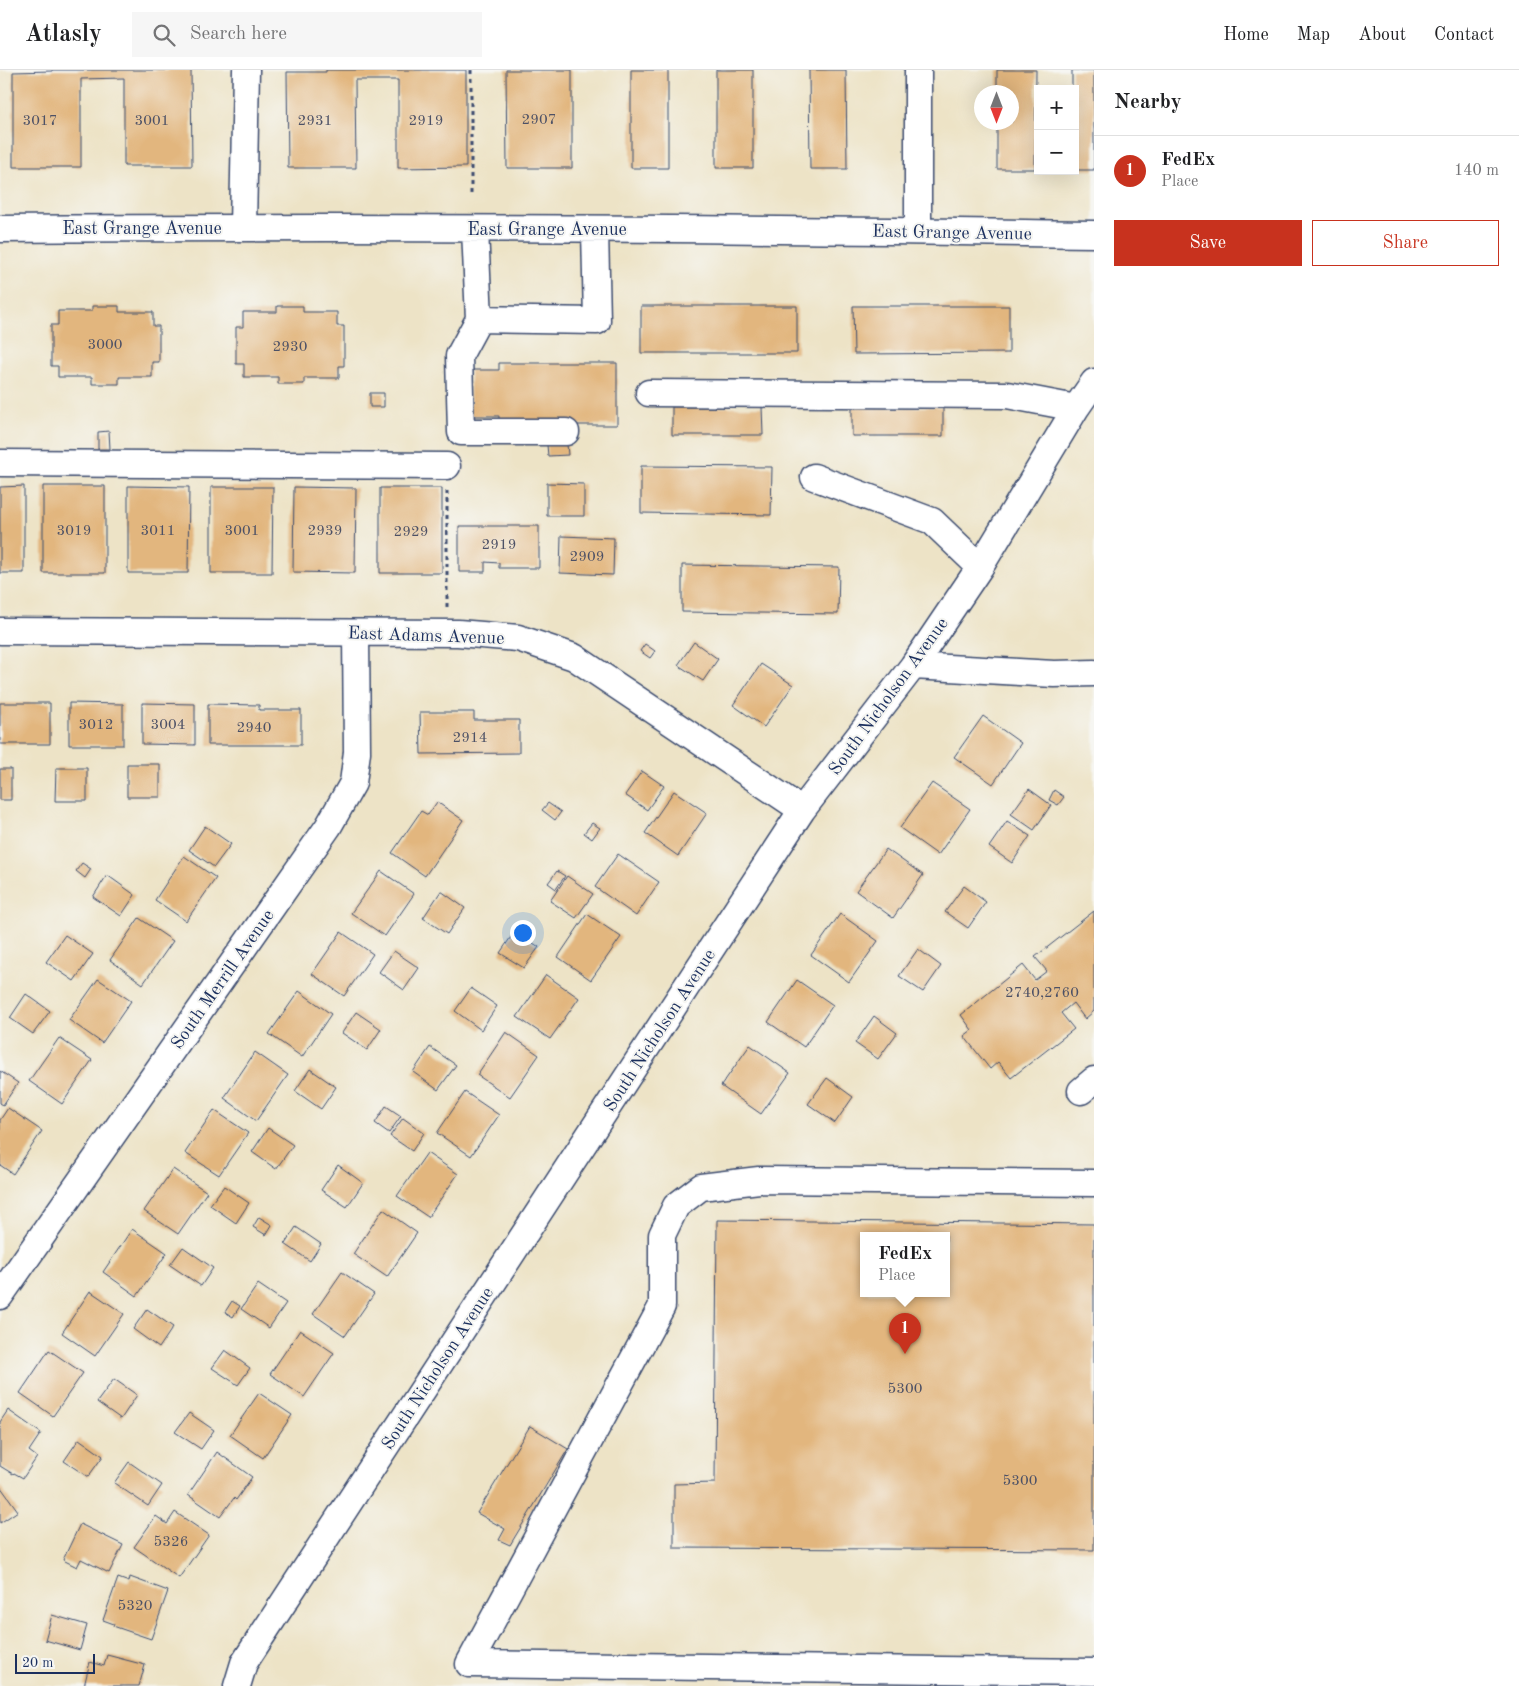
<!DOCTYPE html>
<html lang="en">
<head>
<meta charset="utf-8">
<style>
  body { margin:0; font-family:"Old Standard TT",serif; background:#f6f6f6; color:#202124 }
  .controls { position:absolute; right:15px; top:15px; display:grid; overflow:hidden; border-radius:0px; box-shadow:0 5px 20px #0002 }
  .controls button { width:45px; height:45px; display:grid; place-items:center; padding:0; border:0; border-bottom:1px solid #e0e0e0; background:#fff; color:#202124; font:25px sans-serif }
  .compass { position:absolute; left:974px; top:15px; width:45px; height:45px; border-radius:50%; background:#fff; box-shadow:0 5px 20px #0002; rotate:180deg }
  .scale { position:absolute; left:15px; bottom:12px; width:80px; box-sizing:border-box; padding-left:5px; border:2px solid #1b2f5e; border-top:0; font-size:14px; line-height:18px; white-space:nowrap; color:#1b2f5e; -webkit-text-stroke:4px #f6f6f2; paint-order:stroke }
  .you { position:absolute; left:522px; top:862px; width:18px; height:18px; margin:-12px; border:4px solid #fff; border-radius:50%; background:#1a73e8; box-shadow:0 0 0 8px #1a73e833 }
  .badge { display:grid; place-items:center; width:32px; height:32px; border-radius:50%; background:#c8321e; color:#fff; font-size:16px; font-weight:700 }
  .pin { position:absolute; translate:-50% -41px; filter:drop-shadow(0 1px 2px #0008) }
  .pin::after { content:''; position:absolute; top:26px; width:18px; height:15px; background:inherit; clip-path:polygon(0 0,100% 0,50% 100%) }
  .popup { position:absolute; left:860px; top:1162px; width:90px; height:65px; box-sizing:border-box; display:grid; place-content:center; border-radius:0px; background:#fff; filter:drop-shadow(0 1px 4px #0005); font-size:16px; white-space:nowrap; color:#757577 }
  .popup b { font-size:19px; color:#202124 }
  .popup::after { content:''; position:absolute; left:50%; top:100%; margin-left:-10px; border:10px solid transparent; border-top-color:#fff }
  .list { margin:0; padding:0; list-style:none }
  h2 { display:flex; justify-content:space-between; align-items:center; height:65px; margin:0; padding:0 20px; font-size:21px }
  h2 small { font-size:16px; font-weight:400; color:#757577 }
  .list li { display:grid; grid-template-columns:32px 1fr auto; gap:15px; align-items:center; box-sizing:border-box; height:70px; padding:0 20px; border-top:1px solid #e0e0e0 }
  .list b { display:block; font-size:19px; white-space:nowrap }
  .list p { margin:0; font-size:16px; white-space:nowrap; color:#757577 }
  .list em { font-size:16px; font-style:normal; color:#757577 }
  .actions { display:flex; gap:10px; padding:15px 20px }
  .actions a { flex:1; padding:11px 0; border:1px solid #c8321e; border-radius:0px; text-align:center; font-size:18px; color:#c8321e }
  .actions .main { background:#c8321e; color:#fff }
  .icon { flex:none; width:28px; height:28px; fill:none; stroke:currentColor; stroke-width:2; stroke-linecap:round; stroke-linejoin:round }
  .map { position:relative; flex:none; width:1094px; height:1616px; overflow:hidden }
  header { display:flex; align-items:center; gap:30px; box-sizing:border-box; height:70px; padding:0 25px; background:#fff; border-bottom:1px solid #e0e0e0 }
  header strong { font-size:24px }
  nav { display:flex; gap:28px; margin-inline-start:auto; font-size:18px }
  .search { width:350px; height:45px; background:#f6f6f6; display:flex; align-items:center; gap:12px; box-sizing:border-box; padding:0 18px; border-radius:0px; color:#757577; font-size:19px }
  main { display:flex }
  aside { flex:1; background:#fff }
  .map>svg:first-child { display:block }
  .building { fill:#e2b67e; fill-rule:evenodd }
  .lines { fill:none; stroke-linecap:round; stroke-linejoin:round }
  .minor-casing { stroke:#3a4a6e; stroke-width:29 }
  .path { stroke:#3a4a6e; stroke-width:3; stroke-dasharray:4 4; stroke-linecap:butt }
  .minor { stroke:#fff; stroke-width:26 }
  .labels { text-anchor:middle; stroke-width:4; stroke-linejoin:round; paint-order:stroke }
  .number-label { font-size:15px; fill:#4d5166 }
  .street-label { font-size:18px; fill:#1b2f5e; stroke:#f6f6f2 }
</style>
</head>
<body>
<header>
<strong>Atlasly</strong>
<div class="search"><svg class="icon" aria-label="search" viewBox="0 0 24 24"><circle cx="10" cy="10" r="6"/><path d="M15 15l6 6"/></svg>Search here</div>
<nav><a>Home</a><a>Map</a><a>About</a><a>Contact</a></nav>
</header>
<main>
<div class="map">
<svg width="1094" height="1616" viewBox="0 0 1094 1616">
  <rect width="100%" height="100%" fill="#f6f6f2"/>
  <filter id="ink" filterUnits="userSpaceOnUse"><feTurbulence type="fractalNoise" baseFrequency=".02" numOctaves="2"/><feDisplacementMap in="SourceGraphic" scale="10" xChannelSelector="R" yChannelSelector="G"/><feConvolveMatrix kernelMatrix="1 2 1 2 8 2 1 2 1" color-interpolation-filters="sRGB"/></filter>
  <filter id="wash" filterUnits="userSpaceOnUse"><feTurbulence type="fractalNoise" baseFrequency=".0096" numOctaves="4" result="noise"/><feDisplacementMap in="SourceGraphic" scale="20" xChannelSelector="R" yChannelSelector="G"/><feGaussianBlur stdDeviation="1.12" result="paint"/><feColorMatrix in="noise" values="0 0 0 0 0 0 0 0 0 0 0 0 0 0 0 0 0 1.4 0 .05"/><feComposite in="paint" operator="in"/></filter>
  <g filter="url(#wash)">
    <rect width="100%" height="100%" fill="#ede3c6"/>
    <g id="blocks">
      <!-- building -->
      <path class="building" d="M52 0H191L192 96H124V8L81 9V97H13V2L52 1Z
        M326 0H466V97L398 98V10H355L356 98H288L287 2H326Z
        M506 0H572V98H507Z
        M631 0H668V98H631Z
        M716 0H753V98H716Z
        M809 0H846L847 99H810Z
        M997 0H1036L1035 99H997V52H1012V22H997Z
        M1072 0H1094V100H1075V19H1072Z
        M92 236H119V242H153V256H159V292H152V307H119V314H92V307H58V296H51V255H58V241H92Z
        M277 236H303V242H337V256H344V296H339V308H304V314H278V307H244V294H236V257H243V242H277Z
        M641 236H797V283H641Z
        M853 236H1009V283L854 284Z
        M499 293H617V355H499V346H470V300H499Z
        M370 323H384V337H370Z
        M672 337H762L763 365H672Z
        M852 337H943V366H852Z
        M109 361 110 379H98V362Z
        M567 374 568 385 548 386 547 375Z
        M641 396 772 397 771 445 641 443Z
        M547 413 584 414V446H547Z
        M24 416V503H0V417Z
        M43 416H105V503H43Z
        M128 416 189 417 188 503H128Z
        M211 417H273L272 503H211Z
        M294 417 356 418 355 503 293 502Z
        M380 418H442V503H380Z
        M459 456H539V498H499V493L485 492V502H459Z
        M561 466 614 468 613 505 560 503Z
        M682 495 839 497 838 544 682 542Z
        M694 572 718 589 703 611 678 595Z
        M645 574 655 581 650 588 640 581Z
        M761 594 793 615 764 657 733 635Z
        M0 633H50V674H0Z
        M69 633 123 634V675H69Z
        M142 633 195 634V675L142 674Z
        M208 634 259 635V640H301V675H208Z
        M420 642H474V650H519V683L421 684Z
        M983 646 1021 673 993 714 954 687Z
        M127 694H160V727H127Z
        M56 698H87V731H55Z
        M0 699H11V730H0Z
        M642 701 664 716 647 740 625 725Z
        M932 713 970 739 938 785 900 758Z
        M1029 719 1051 735 1034 760 1011 744Z
        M1054 720 1064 727 1058 735 1049 730Z
        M674 721 707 743 678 786 645 763Z
        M437 732 463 750 425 806 392 783 421 741 428 745Z
        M548 733 561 742 555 750 542 740Z
        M1007 751 1030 766 1012 793 989 777Z
        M592 753 600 758 592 769 584 763Z
        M205 756 231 774 214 797 189 780Z
        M886 779 923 805 893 848 856 821Z
        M618 784 659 812 636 846 595 817Z
        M184 786 216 808 186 851 155 830Z
        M82 793 91 799 85 808 76 801Z
        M381 801 414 824 385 866 351 843Z
        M557 801 565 806 556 819 548 813Z
        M107 805 135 825 121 846 93 827Z
        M567 806 593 824 576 848 550 831Z
        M964 816 986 832 968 858 945 842Z
        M441 821 465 838 447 864 423 848Z
        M1094 841V941L1085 949 1073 933 1061 943 1074 959 1011 1008 998 992 990 999 964 966 972 960 961 945 1023 895 1035 910 1047 901 1035 887Z
        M587 844 621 867 591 910 558 887Z
        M840 844 878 871 849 912 811 885Z
        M139 848 173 871 143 914 110 890Z
        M515 861 539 877 524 898 500 883Z
        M341 862 373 884 344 926 312 904Z
        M65 865 93 884 74 911 46 892Z
        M918 879 941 896 923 922 899 906Z
        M394 881 419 898 404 920 379 902Z
        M546 905 579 928 550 969 517 947Z
        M98 909 131 931 102 973 69 950Z
        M797 910 833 935 804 977 768 952Z
        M471 918 497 936 481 960 455 941Z
        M299 921 331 944 302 987 269 964Z
        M26 924 50 941 33 964 10 948Z
        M356 942 381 959 367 980 342 963Z
        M874 946 897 963 878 989 855 973Z
        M506 962 539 985 510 1027 477 1005Z
        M59 968 92 990 62 1034 29 1011Z
        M750 975 790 1003 761 1044 721 1016Z
        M430 977 456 995 438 1020 413 1002Z
        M255 982 288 1005 256 1051 224 1028Z
        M310 999 336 1017 321 1039 295 1021Z
        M0 1001 18 1013 3 1035 0 1033Z
        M827 1008 853 1027 835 1053 808 1034Z
        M465 1022 499 1045 471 1086 437 1063Z
        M386 1036 401 1046 389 1063 375 1053Z
        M8 1038 42 1061 13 1104 0 1095V1050Z
        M214 1040 248 1063 219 1105 185 1083Z
        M403 1048 424 1063 412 1081 390 1066Z
        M268 1058 293 1075 276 1099 252 1082Z
        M427 1083 458 1104 428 1147 397 1126Z
        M338 1095 363 1113 347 1137 321 1120Z
        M173 1099 207 1122 178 1164 144 1141Z
        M224 1116 249 1133 236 1153 210 1135Z
        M383 1139 417 1163 387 1207 353 1184Z
        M259 1147 272 1155 266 1165 253 1157Z
        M717 1150 1094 1154V1480L674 1478V1414L715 1413ZM864 1165H946V1223H864Z
        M296 1157 321 1174 310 1191 285 1174Z
        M132 1159 167 1183 137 1226 103 1202Z
        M183 1177 213 1198 201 1216 170 1195Z
        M342 1202 374 1224 345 1266 313 1244Z
        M258 1214 286 1233 269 1258 241 1239Z
        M90 1221 124 1244 95 1286 62 1263Z
        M232 1231 240 1236 233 1247 225 1242Z
        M147 1239 173 1257 159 1278 133 1259Z
        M300 1260 334 1283 304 1327 270 1304Z
        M49 1280 83 1303 53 1346 20 1323Z
        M225 1280 250 1298 238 1315 212 1298Z
        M114 1309 137 1325 121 1349 97 1332Z
        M259 1323 292 1345 263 1388 230 1365Z
        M8 1340 41 1363 29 1381 37 1387 23 1408 14 1403 13 1404 0 1396V1352Z
        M189 1343 214 1360 201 1379 175 1362Z
        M530 1356 568 1379 510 1475 499 1470 505 1459 477 1443Z
        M79 1369 103 1386 88 1407 64 1391Z
        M217 1382 252 1407 236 1430 234 1428 220 1447 188 1425Z
        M129 1392 162 1415 148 1436 114 1413Z
        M0 1416 18 1441 0 1453Z
        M175 1442 209 1465 179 1508 134 1477 156 1446 167 1454Z
        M80 1454 123 1475 109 1503 81 1489 77 1497 63 1490Z
        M130 1507 168 1521 151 1569 113 1556 114 1554 103 1550 118 1508 129 1512Z
        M52 1545 87 1555 80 1580 45 1570Z
        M107 1585 145 1595 139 1616H84L90 1592 104 1596Z"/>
    </g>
  </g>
  <g filter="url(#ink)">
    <use href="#blocks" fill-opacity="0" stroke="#3a4a6e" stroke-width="1"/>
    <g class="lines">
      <!-- minor casing -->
      <g class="minor-casing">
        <path id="minor" d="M918 0V161
          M243 157 246 0
          M0 159C365 157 729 158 1094 164
          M475 159 479 249 597 251 595 159
          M479 249 459 286 461 362H566
          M649 323 1007 325 1076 338
          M0 393 447 396
          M814 407 932 451 980 497
          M0 561 458 563 518 568 574 587 802 740
          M913 596 1054 604 1094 603
          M1081 1021 1094 1010
          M1094 1113 759 1110 701 1117 676 1136 662 1165V1236L469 1594 1094 1602
          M0 1226 328 757 353 713 357 682 356 563
          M237 1616 244 1593 802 740 913 596 980 497 1076 338 1094 312"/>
      </g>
      <!-- path -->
      <path class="path" d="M471 0V127
        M447 537V421"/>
      <!-- minor -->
      <use href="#minor" class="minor"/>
    </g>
  </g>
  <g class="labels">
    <!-- number labels -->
    <g class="number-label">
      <text x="539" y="54">2907</text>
      <text x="40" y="55">3017</text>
      <text x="152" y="55">3001</text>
      <text x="315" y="55">2931</text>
      <text x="426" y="55">2919</text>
      <text x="105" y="279">3000</text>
      <text x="290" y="281">2930</text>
      <text x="74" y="465">3019</text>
      <text x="158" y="465">3011</text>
      <text x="242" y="465">3001</text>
      <text x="325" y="465">2939</text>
      <text x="411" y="466">2929</text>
      <text x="499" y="479">2919</text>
      <text x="587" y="491">2909</text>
      <text x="96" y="659">3012</text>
      <text x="168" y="659">3004</text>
      <text x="254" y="662">2940</text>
      <text x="470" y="672">2914</text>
      <text x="1042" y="927">2740,2760</text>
      <text x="905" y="1323">5300</text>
      <text x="1020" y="1415">5300</text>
      <text x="171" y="1476">5326</text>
      <text x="135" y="1540">5320</text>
    </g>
    <!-- street labels -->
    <g class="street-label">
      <text x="142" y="164">East Grange Avenue</text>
      <text x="547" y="165">East Grange Avenue</text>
      <text transform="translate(952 162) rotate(1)" y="6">East Grange Avenue</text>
      <text transform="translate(426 565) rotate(2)" y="6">East Adams Avenue</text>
      <text transform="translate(888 626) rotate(-54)" y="6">South Nicholson Avenue</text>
      <text transform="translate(222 909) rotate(-55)" y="6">South Merrill Avenue</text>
      <text transform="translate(659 960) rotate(-57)" y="6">South Nicholson Avenue</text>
      <text transform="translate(437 1298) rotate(-57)" y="6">South Nicholson Avenue</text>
    </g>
  </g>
</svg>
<div class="controls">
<button>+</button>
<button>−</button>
</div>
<svg class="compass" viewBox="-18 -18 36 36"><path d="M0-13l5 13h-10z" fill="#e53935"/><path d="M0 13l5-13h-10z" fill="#757577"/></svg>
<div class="scale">20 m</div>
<div class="you"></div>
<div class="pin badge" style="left:905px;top:1284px">1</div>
<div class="popup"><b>FedEx</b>Place</div>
</div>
<aside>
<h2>Nearby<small></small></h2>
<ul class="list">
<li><span class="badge">1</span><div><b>FedEx</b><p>Place</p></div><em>140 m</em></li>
</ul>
<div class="actions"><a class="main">Save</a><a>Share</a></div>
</aside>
</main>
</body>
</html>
